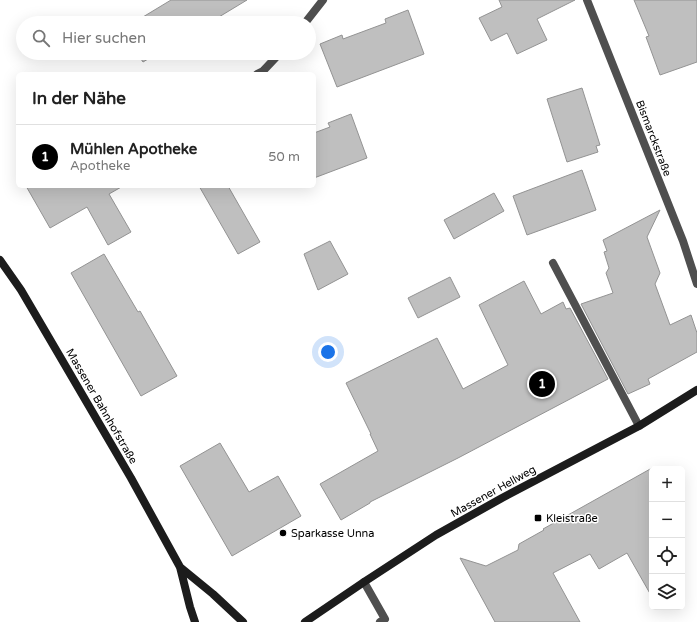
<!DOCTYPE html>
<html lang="de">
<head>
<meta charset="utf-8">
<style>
  body { margin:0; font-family:"Varela Round",sans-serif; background:#f2f2f2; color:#222 }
  .controls { position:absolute; right:12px; bottom:12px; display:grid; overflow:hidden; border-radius:6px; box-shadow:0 4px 16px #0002 }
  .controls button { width:36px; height:36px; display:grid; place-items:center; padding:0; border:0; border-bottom:1px solid #e0e0e0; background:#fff; color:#222; font:20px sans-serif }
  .you { position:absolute; left:328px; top:352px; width:14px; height:14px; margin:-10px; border:3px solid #fff; border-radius:50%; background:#1a73e8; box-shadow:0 0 0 6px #1a73e833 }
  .badge { display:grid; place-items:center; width:26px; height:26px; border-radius:50%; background:#000; color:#fff; font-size:13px; font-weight:700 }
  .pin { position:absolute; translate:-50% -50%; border:2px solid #fff; box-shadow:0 1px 4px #0006 }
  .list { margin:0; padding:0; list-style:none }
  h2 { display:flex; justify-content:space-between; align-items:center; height:52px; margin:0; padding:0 16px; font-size:17px }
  h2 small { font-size:13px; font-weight:400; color:#767676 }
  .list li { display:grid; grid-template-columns:26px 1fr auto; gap:12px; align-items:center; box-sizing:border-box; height:64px; padding:0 16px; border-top:1px solid #e0e0e0 }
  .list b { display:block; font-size:15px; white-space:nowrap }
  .list p { margin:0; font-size:13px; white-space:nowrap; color:#767676 }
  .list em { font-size:13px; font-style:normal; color:#767676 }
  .icon { flex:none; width:22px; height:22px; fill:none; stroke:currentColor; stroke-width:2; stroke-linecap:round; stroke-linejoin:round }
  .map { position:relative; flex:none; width:697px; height:622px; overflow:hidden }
  .search { position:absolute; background:#fff; box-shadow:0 4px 16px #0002; left:16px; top:16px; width:300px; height:44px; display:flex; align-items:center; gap:10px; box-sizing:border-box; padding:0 14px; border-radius:22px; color:#767676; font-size:15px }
  .panel { position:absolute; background:#fff; box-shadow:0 4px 16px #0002; left:16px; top:72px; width:300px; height:116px; border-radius:6px }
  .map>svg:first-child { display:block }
  .building { fill:#bfbfbf; stroke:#939393 }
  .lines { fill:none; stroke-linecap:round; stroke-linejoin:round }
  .service { stroke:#4f4f4f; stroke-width:8 }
  .minor { stroke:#4f4f4f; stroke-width:8 }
  .secondary { stroke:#1c1c1c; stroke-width:8 }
  .poi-dot { fill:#000; stroke:#fff; stroke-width:1.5 }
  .labels { text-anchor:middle; stroke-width:3; stroke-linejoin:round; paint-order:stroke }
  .street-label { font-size:11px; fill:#000; stroke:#fff }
  .poi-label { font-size:11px; fill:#000; stroke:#fff; text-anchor:start }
</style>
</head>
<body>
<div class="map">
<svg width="697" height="622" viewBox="0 0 697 622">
  <rect width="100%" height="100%" fill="#fff"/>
  <!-- building -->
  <path class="building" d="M171 0H247L209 23H133Z
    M499 0H575L537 19 547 40 517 54 507 33 491 41 479 18 502 7Z
    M634 0H697V62L660 75 646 37 649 36Z
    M408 10 424 54 337 87 320 44 342 35 343 39 386 23 385 19Z
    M137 53H158L143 62Z
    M582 88 600 145 596 146 598 152 567 162 547 99Z
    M351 114 367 158 314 178V133L330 127 328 123Z
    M582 170 596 210 527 235 513 196Z
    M26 186H123L109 194 131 232 108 245 87 207 50 228Z
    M199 186H228L260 242 238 254Z
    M494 193 504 211 454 239 444 220Z
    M660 210 647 237 660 273 655 284 670 325 691 315 697 333V352L648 379 650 384 628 394 581 304 613 293 606 273 609 268 604 252 607 251 603 240Z
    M330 241 348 274 318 290 304 254Z
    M104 254 138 312 140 311 177 376 141 396 71 273Z
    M450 277 460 297 418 318 408 298Z
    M524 281 541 314 563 302 566 309 570 308 608 379 458 458 370 502V503L341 520 320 484 378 451 370 434H371L346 383 437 338 463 389 508 365 479 305Z
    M220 443 249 492 278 476 301 516 232 556 180 466Z
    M652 468V597L627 553 599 569 590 554 553 573 580 622H495L460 558 486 566 518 550 519 544 544 530 543 529Z"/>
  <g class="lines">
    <!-- service -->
    <path class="service" d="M553 263 639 426
      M364 582 385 619 380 622"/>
    <!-- minor -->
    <path class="minor" d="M587 0 683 241 697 284
      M305 23 323 0
      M257 74 263 71 280 53"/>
    <!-- secondary -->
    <path class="secondary" d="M0 260 21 290 62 360 131 478 180 567 190 607 195 622
      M180 567 213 594 243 622
      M305 622 364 582 436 535 502 498 639 426 697 390"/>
  </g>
  <!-- markers -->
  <g class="poi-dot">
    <rect x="534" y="514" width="8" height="8" rx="2"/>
    <circle cx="283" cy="533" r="4"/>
  </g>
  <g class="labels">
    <!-- street labels -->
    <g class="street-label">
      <text transform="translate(654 138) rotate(69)" y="4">Bismarckstraße</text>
      <text transform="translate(102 406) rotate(60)" y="4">Massener Bahnhofstraße</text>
      <text transform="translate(493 491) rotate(-29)" y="4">Massener Hellweg</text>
    </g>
    <!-- poi labels -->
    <g class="poi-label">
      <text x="546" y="522">Kleistraße</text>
      <text x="291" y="537">Sparkasse Unna</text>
    </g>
  </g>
</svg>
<div class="controls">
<button>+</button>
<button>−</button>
<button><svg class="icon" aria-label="locate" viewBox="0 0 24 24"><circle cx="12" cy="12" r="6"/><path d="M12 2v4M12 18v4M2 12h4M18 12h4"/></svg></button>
<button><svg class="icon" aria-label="layers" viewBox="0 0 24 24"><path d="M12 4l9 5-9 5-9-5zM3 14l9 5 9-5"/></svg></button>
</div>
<div class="you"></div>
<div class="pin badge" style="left:542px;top:384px">1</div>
<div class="search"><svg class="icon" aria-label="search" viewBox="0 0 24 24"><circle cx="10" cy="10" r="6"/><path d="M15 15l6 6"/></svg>Hier suchen</div>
<section class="panel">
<h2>In der Nähe<small></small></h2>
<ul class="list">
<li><span class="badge">1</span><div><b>Mühlen Apotheke</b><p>Apotheke</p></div><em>50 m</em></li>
</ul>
</section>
</div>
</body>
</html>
